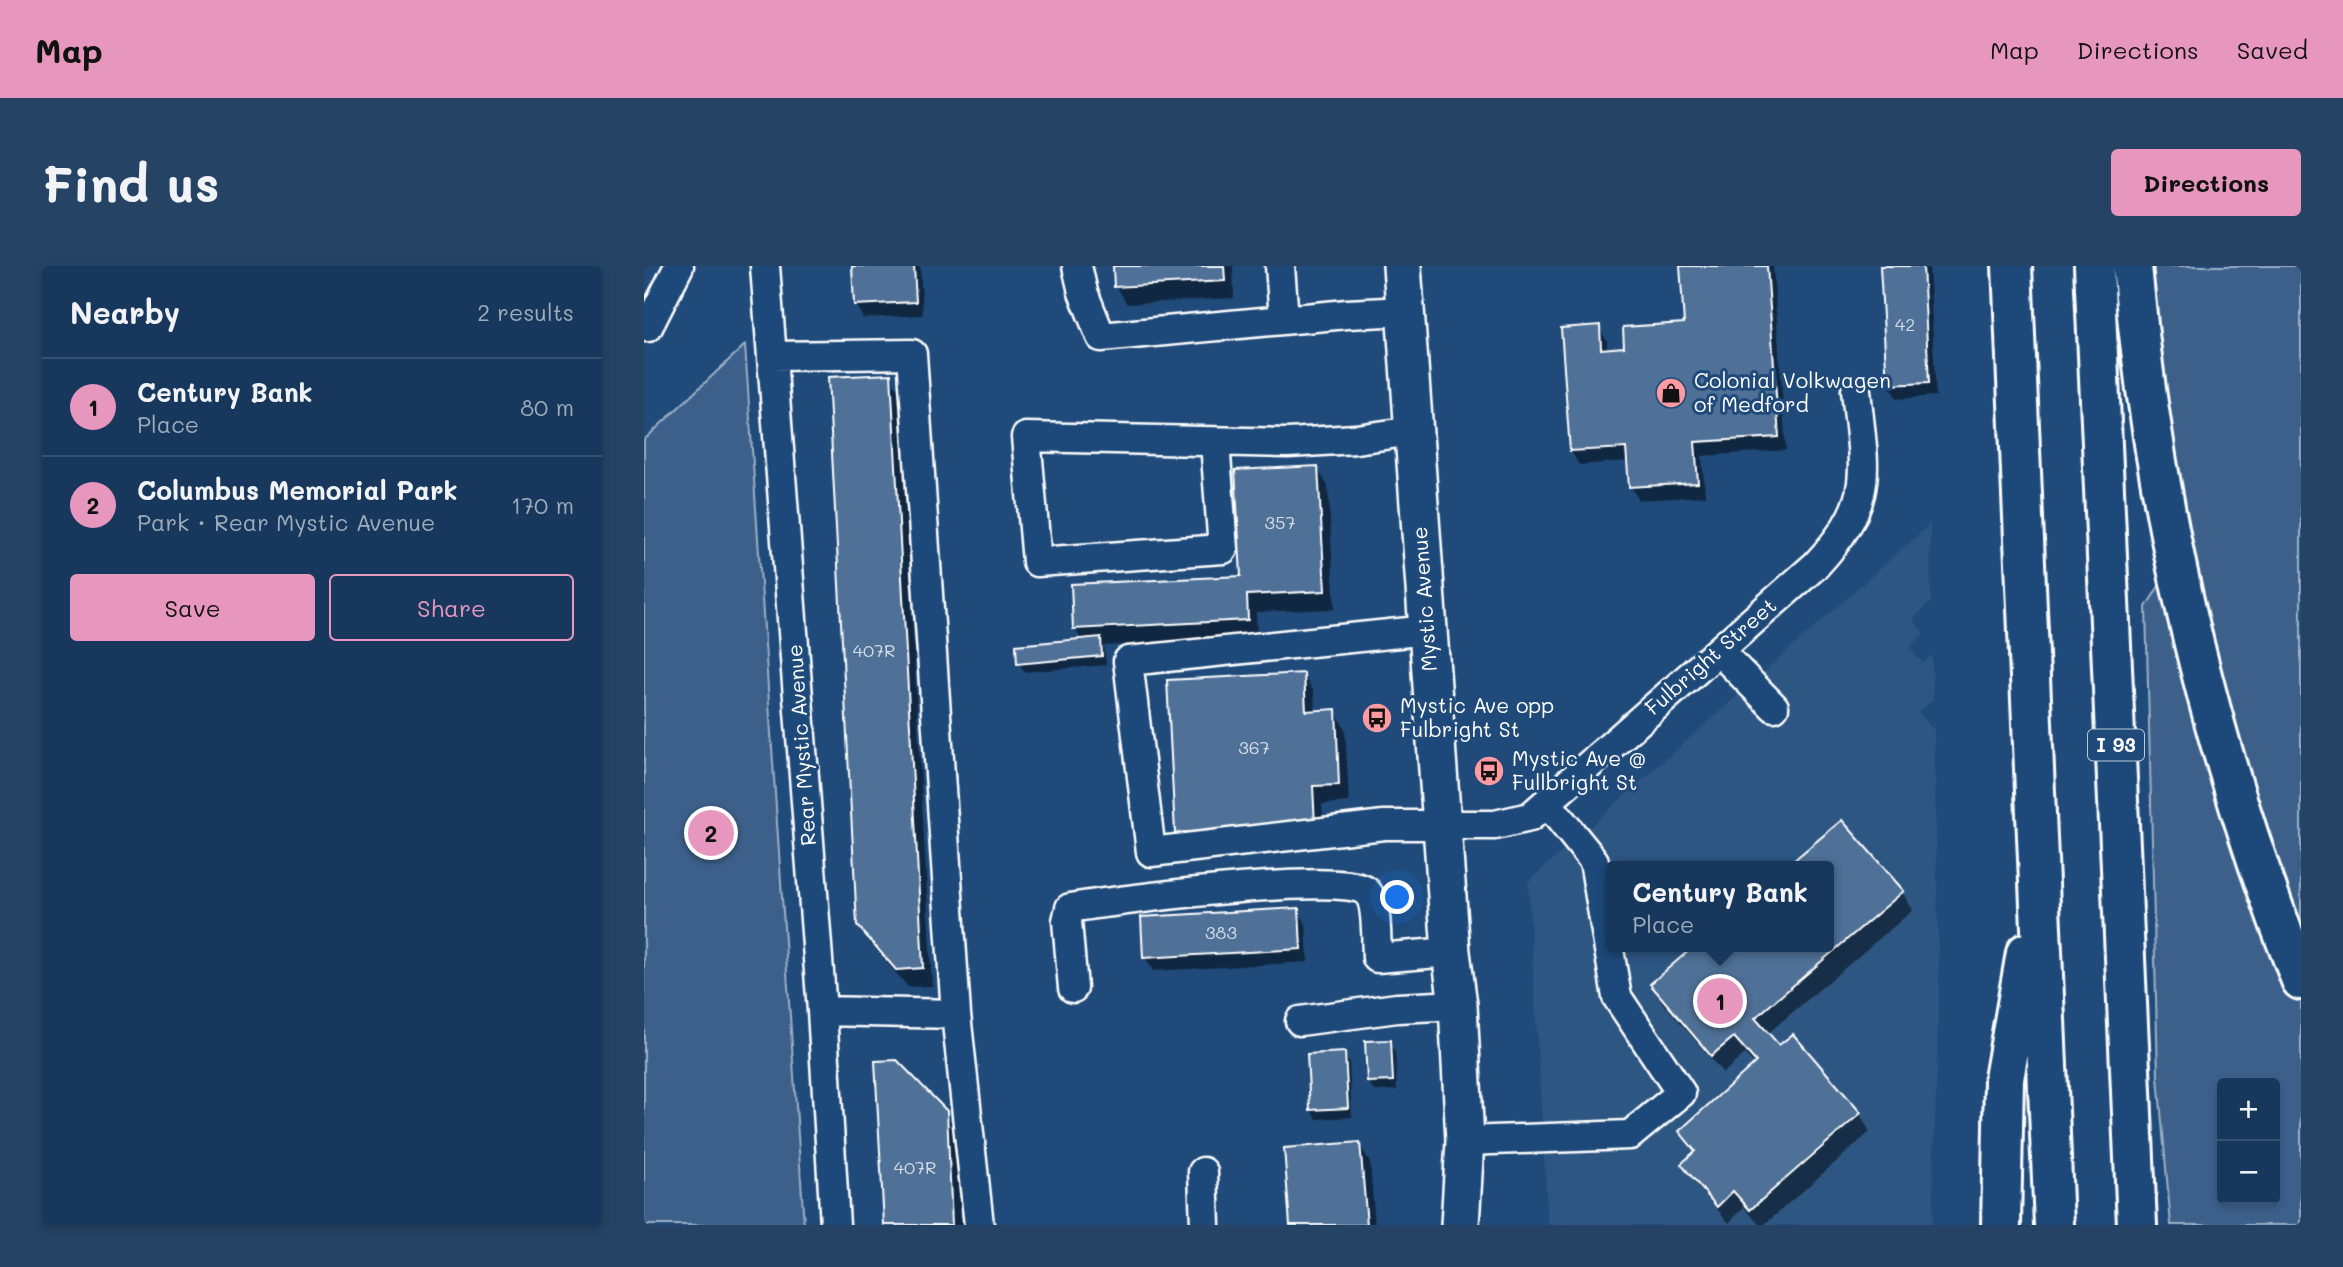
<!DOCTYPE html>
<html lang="en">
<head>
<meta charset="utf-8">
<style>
  body { margin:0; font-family:Mali,sans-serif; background:#244365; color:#f1f3f6 }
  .controls { position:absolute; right:21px; bottom:21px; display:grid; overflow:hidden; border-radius:7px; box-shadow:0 4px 10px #0003 }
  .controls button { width:63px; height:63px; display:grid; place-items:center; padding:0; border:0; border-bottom:2px solid #365272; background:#17385c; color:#f1f3f6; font:35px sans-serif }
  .you { position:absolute; left:754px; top:632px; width:24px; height:24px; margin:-18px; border:5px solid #fff; border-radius:50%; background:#1a73e8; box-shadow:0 0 0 10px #1a73e833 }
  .badge { display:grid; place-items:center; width:46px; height:46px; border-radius:50%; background:#e797bd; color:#111; font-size:23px; font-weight:700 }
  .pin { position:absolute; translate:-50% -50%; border:4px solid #fff; box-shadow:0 2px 7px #0006 }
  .popup { position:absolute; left:962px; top:595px; width:228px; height:91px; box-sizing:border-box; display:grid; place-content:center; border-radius:7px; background:#17385c; filter:drop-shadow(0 2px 5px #0005); font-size:23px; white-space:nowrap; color:#9eacbb }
  .popup b { font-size:26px; color:#f1f3f6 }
  .popup::after { content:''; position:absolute; left:50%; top:100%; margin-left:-14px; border:14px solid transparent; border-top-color:#17385c }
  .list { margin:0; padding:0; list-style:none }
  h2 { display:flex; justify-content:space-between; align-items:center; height:91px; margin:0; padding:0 28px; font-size:30px }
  h2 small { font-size:23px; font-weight:400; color:#9eacbb }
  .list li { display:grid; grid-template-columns:46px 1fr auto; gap:21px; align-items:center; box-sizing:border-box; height:98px; padding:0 28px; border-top:2px solid #365272 }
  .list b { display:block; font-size:26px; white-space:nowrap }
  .list p { margin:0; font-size:23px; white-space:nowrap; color:#9eacbb }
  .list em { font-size:23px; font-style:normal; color:#9eacbb }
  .actions { display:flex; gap:14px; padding:21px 28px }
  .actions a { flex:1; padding:16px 0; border:2px solid #e797bd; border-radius:7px; text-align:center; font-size:24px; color:#e797bd }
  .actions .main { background:#e797bd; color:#111 }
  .map { position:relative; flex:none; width:1657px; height:959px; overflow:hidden; border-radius:7px }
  header { display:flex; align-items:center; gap:42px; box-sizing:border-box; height:98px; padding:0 35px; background:#e797bd; color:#111 }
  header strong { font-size:33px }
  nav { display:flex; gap:38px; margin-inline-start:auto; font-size:24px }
  .intro { display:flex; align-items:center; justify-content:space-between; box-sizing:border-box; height:168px; padding:0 42px }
  h1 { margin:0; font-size:49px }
  .button { padding:18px 32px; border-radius:7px; background:#e797bd; color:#111; font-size:24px; font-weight:700 }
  main { display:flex; gap:42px; padding:0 42px }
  aside { flex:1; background:#17385c; border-radius:7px; box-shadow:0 4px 10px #0003 }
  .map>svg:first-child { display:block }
  .built { fill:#2e5683; fill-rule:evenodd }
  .green { fill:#3c618b; stroke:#9eb0c5; stroke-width:2; fill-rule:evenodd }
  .shadow { fill:#0007 }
  .building { fill:#507197; stroke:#fff; stroke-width:2 }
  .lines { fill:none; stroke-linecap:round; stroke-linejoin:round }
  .minor-casing { stroke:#fff; stroke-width:33 }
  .major-casing { stroke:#fff; stroke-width:42 }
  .highway-casing { stroke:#fff; stroke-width:44 }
  .minor { stroke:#1f4a7a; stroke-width:28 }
  .major { stroke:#1f4a7a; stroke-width:37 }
  .highway { stroke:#1f4a7a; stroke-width:38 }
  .labels { text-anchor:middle; stroke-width:6; stroke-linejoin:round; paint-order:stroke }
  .number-label { font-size:18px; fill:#d3dce5 }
  .shield { fill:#1f4a7a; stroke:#bcc9d7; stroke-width:2 }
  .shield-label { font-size:19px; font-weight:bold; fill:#fff }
  .poi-label { font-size:21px; fill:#fff; stroke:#1f4a7a; text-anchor:start }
  .street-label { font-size:21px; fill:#fff; stroke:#1f4a7a }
</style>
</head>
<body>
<header>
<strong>Map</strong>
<nav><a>Map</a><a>Directions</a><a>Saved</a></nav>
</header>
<div class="intro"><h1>Find us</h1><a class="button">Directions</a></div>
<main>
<aside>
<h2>Nearby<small>2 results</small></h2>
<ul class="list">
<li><span class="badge">1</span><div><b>Century Bank</b><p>Place</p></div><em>80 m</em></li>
<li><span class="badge">2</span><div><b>Columbus Memorial Park</b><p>Park · Rear Mystic Avenue</p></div><em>170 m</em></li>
</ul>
<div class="actions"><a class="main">Save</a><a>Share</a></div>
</aside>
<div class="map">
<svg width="1657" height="959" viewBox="0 0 1657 959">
  <rect width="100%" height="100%" fill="#1f4a7a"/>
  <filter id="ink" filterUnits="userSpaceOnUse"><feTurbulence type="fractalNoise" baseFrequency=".0143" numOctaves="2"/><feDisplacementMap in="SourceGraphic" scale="14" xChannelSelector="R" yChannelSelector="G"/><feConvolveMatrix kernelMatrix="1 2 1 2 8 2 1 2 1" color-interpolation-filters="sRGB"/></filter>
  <g filter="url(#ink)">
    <!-- built -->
    <path class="built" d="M1286 258 1287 336 1269 353 1280 367 1265 382 1279 397 1288 389 1289 434 1274 446 1290 464 1295 723 1288 959H904L884 616ZM968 600H1184V681H968Z"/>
    <!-- green -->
    <path class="green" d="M1506 0H1657V959H1527L1514 811 1502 341 1541 278ZM1578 817H1631V933H1578Z
      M101 79 160 959H0V174Z"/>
    <!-- shadow -->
    <path class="shadow" d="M209 0H276L279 49 219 52 211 38Z
      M471 0H589L590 32 483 38 472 20Z
      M1038 0H1129L1142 184 1058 190 1061 230 995 234 987 221 985 195 935 199 927 185 919 63 955 61 963 75V84L982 83 1042 59Z
      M1238 0H1285L1292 130 1253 133 1245 119Z
      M246 110 256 128 288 720 264 721 226 677 215 659Z
      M673 202 684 220 691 343 612 346 613 372 460 380 462 399 380 406 375 397 438 375 431 362 598 311Z
      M659 408 670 426 671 446 691 445 701 463 705 536 678 538 681 577 544 584 533 566Z
      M1198 556 1258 626 1269 644 1123 768 1135 782 1216 848 1226 866 1120 959H1116L1100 941 1085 957 1050 916 1039 898 1051 888 1037 866 1111 799 1101 788 1079 807 1018 736 1008 718 1052 681H1184V600H1146Z
      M654 644 662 658 664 696 509 705 501 691Z
      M746 776 751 785 753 824 730 825 725 816 723 777Z
      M700 788 705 797 708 851 673 853 667 844Z
      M301 846 312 865 317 959H241Z
      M715 878 726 896 731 959H648Z"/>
    <!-- building -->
    <path class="building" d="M208 0H270L272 36 210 39Z
      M469 0H580L581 15 470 21Z
      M1036 0H1123L1135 171 1051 176 1054 217 985 221 982 182 926 185 917 62 956 59 957 83 980 81 979 61 1040 57Z
      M1236 0H1279L1285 117 1243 119Z
      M247 108 279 702 252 704 213 659 184 111Z
      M674 200 681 325 603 329 604 354 429 363 427 318 597 310 591 204Z
      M457 371 458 390 373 398 372 379Z
      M660 407 662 445 692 443 695 519 669 520 671 559 531 567 523 414Z
      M1198 554 1260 625 1111 752 1135 779 1149 768 1217 847 1106 944 1089 925 1073 941 1037 898 1051 885 1035 865 1112 796 1090 771 1067 790 1006 718 1049 681H1184V600H1143Z
      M655 642 657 683 499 692 497 651Z
      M747 774 749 815 723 816 721 775Z
      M701 786 704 842 666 844 663 788Z
      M253 794 303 845 308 959H240L231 795Z
      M716 876 723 959H646L640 882Z"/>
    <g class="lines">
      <!-- minor casing -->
      <g class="minor-casing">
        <path id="minor" d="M121 0 178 745 191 959
          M433 0 439 26 457 71 703 48 761 45
          M636 0 640 53
          M0 61H4L35 0
          M128 90 268 88 312 748 178 745
          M571 176 579 283 393 296 382 171 644 177 712 173 769 165
          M784 364 484 395 507 586 740 559H851L886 551 1172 299C1233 233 1220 207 1212 124
          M1075 385 1130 441
          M429 722 423 655 426 642C467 635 698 605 722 625 734 635 732 676 733 692L807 686
          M312 748 335 959
          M656 755 753 742 814 739
          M821 875 986 869 1037 827 973 731 950 595 903 537
          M559 906 561 959"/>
      </g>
      <!-- major casing -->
      <g class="major-casing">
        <path id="major" d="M758 0 807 686 814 739 821 875 816 959"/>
      </g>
      <!-- highway casing -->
      <g class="highway-casing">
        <path id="highway" d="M1368 0 1410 959
          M1450 0 1493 959
          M1488 0C1510 246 1566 485 1657 714
          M1357 959 1360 813 1382 687"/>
      </g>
      <!-- minor -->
      <use href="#minor" class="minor"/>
      <!-- major -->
      <use href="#major" class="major"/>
      <!-- highway -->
      <use href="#highway" class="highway"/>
    </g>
  </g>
  <!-- icons -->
  <defs>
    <g id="shop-disc" transform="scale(1.575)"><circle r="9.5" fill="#ff9aa2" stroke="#1f4a7a"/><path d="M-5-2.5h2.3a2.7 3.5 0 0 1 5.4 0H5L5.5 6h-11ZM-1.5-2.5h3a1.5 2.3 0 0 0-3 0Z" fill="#111"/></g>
    <g id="bus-disc" transform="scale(1.575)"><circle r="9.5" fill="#ff9aa2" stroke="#1f4a7a"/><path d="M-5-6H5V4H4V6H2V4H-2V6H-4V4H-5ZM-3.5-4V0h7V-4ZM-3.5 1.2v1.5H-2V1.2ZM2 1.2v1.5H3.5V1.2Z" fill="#111"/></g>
  </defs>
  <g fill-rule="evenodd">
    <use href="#shop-disc" x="1027" y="127"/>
    <use href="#bus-disc" x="733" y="452"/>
    <use href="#bus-disc" x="845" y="505"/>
  </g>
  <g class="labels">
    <!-- number labels -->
    <g class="number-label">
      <text x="1261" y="65">42</text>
      <text x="636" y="263">357</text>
      <text x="230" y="391">407R</text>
      <text x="610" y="488">367</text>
      <text x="577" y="673">383</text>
      <text x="271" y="908">407R</text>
    </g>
    <!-- shield labels -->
    <rect class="shield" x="1444" y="463.5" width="56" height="31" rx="5"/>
    <g class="shield-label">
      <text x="1472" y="486">I 93</text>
    </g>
    <!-- poi labels -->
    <g class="poi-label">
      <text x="1050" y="122">Colonial Volkwagen<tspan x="1050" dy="24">of Medford</tspan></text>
      <text x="756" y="447">Mystic Ave opp<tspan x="756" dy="24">Fulbright St</tspan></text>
      <text x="868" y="500">Mystic Ave @<tspan x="868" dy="24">Fullbright St</tspan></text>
    </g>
    <!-- street labels -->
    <g class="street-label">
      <text transform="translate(781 333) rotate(-94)" y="7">Mystic Avenue</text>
      <text transform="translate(1067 391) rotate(-41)" y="7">Fulbright Street</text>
      <text transform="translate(158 479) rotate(-94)" y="7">Rear Mystic Avenue</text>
    </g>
  </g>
</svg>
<div class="controls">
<button>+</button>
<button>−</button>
</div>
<div class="you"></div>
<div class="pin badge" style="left:1076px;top:735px">1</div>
<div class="popup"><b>Century Bank</b>Place</div>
<div class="pin badge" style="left:67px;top:567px">2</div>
</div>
</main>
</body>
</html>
